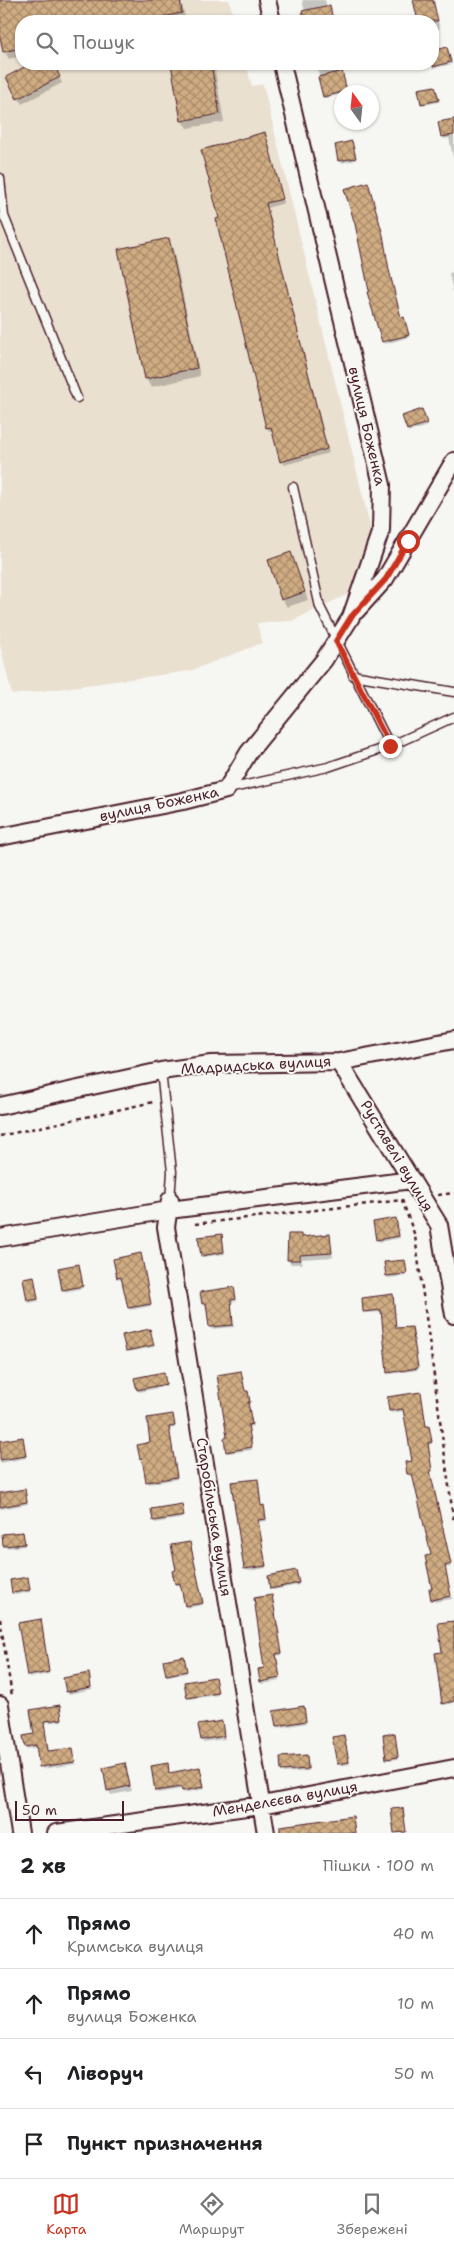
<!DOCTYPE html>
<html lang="uk">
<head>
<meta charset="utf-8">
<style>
  body { margin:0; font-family:"Shantell Sans",sans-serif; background:#f2f2f2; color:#202124 }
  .compass { position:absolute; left:334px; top:85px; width:45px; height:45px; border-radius:50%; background:#fff; box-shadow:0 1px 4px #0004; rotate:345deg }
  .scale { position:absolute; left:15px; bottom:12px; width:109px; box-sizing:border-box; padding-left:5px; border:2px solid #4a1f2b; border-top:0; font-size:14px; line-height:18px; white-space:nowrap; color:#4a1f2b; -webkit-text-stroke:4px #f6f6f2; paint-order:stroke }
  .stop { position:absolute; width:15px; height:15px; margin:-11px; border:4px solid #c8321e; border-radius:50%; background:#fff }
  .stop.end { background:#c8321e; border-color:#fff; box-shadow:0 1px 5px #0008 }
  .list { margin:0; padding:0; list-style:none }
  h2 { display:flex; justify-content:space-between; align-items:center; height:65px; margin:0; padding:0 20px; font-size:21px }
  h2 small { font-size:16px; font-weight:400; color:#757577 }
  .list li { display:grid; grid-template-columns:32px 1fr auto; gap:15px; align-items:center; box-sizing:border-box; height:70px; padding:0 20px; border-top:1px solid #e0e0e0 }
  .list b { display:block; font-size:19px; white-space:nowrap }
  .list p { margin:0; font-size:16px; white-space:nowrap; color:#757577 }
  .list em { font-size:16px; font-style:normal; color:#757577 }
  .icon { flex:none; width:28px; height:28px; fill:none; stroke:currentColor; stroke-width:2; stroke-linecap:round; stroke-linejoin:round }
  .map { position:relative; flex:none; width:454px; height:1833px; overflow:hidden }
  .search { position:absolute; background:#fff; box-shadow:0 1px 4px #0004; left:15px; right:15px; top:15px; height:55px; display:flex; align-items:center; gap:12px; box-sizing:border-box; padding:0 18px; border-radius:20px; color:#757577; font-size:19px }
  .sheet { height:345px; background:#fff }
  nav { display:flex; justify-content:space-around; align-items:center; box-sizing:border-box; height:70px; border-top:1px solid #e0e0e0; background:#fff; font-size:14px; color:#757577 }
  nav a { display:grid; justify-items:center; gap:2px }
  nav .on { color:#c8321e }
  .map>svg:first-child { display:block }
  .built { fill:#eae0d0 }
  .shadow { fill:#0003 }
  .building { fill:url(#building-cross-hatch); stroke:#4a1f2b }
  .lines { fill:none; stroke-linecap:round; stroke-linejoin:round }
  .lane-casing { stroke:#4a1f2b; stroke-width:11 }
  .street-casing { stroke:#4a1f2b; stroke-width:20 }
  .path { stroke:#4a1f2b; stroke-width:2.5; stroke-dasharray:4 4; stroke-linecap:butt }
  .lane { stroke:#f6f6f2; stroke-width:8 }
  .street { stroke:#f6f6f2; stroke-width:16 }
  .route { stroke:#c8321e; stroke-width:6 }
  .labels { text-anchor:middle; stroke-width:4; stroke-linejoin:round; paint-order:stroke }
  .street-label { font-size:15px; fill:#4a1f2b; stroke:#f6f6f2 }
</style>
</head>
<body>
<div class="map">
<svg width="454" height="1833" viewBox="0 0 454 1833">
  <defs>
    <pattern id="building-cross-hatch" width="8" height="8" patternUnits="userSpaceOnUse" patternTransform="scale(1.25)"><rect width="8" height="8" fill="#cfac82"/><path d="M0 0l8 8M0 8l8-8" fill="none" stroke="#aa8b6b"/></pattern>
  </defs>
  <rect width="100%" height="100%" fill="#f6f6f2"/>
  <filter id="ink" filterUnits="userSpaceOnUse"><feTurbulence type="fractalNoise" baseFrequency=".02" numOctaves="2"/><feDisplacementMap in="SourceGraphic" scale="10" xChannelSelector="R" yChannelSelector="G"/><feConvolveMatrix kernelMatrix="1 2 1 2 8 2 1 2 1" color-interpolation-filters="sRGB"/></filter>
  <g filter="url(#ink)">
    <!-- built -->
    <path class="built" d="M0 0H229L235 21H21V64H246L252 86 263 84 371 530 348 594 292 621 257 623 262 643 190 671 12 695 0 645Z"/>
    <!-- shadow -->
    <path class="shadow" d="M0 0H181L186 21H21V56L9 59 4 51 0 31Z
      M302 0H325L327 7 330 9 333 21H307Z
      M413 0H435V2L433 3 440 29 433 30V21H419Z
      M447 49 452 64 435 68 433 53Z
      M33 64H53L62 83 22 104 7 77Z
      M173 64H214L224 122 187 128 182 121Z
      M316 64H338L347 92 325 99Z
      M436 89 439 102 424 105 422 103Z
      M454 120V161L449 138 444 139 443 137 440 123Z
      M264 134 284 203 267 208 329 453 284 465 273 431H269L267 427 221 219Z
      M353 145 356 160 341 163 336 146Z
      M168 240 173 248 200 376 151 387 146 379 119 250Z
      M454 272V291L453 292 449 273Z
      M389 273 402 319 404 321 409 337 385 344 369 292Z
      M423 413 427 426 409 432 408 430Z
      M291 554 308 600 287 607 282 599Z
      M396 1220 400 1238 379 1242 378 1239Z
      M300 1235 302 1238 329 1236 333 1257 302 1259V1264H291L288 1260Z
      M222 1238 225 1254 203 1257 202 1255Z
      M142 1257 151 1306 130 1310 123 1279 120 1280 118 1278Z
      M404 1261 407 1276 388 1278 387 1276Z
      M80 1268 83 1288 65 1292 63 1289Z
      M34 1277 39 1301 29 1303 28 1300Z
      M234 1288 237 1301 231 1302 234 1327 211 1329 208 1305 205 1306 203 1304 202 1293Z
      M392 1296 397 1330 412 1328 413 1330 418 1370 390 1374 383 1312 366 1313 364 1311Z
      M150 1330 154 1347 128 1352 127 1350Z
      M164 1376 167 1386 139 1392 136 1379Z
      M245 1392H248L249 1394 250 1404H248L253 1426 249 1427 252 1450 228 1453V1438Z
      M420 1393 426 1428 430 1429 432 1444 428 1445 432 1473H430L451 1567 445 1568 452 1599 434 1602 430 1590H434L433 1556 414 1475 410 1476 408 1474 413 1462 405 1411 391 1413 388 1398Z
      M173 1416 175 1428 170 1429 177 1479 149 1484 139 1446 152 1443Z
      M23 1441 26 1458 0 1463V1442Z
      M257 1481 261 1507 265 1509 267 1521 259 1522 266 1568 247 1571 232 1483Z
      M24 1490 28 1504 1 1509 0 1495Z
      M181 1505 184 1518 155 1523 152 1510Z
      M22 1533 25 1546 6 1548 4 1546Z
      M190 1545 203 1605 187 1608 182 1585 177 1586 176 1583 177 1571Z
      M296 1571 299 1585 273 1590 271 1588Z
      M28 1581 30 1592 15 1595 14 1593Z
      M271 1596 280 1634 277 1635 282 1655 276 1656 280 1681 262 1684 261 1681 266 1669Z
      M40 1621 49 1674 29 1678 28 1676Z
      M454 1622V1703L444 1705 443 1653Z
      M184 1659 187 1673 168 1677 167 1675Z
      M89 1676 92 1689 69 1694 67 1692Z
      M216 1680 218 1695 190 1699 188 1697Z
      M303 1707 307 1723 278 1728 277 1726Z
      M60 1709 62 1721 44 1723 49 1753 72 1749 76 1764 42 1769 38 1747 27 1749 26 1747 35 1735 31 1711Z
      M222 1725 225 1739 203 1742 202 1740Z
      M394 1735 398 1759 388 1760 387 1758Z
      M344 1736 350 1764 340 1766 338 1764Z
      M306 1756 309 1771 284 1773 281 1758Z
      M125 1765 132 1791 111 1795 108 1790Z
      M152 1767H168L169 1774 199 1768 204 1789 184 1793 182 1789 157 1793Z"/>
    <!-- building -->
    <path class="building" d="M0 0H180L182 13 143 21H21V48L3 52 0 37Z
      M413 0H433L438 21H418Z
      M330 5 333 21H304L302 11Z
      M447 47 451 62 433 67V51Z
      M30 64H54L60 77 17 99 6 77Z
      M171 64H211L220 114 181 121Z
      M342 71 347 91 323 97 318 77Z
      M435 86 439 100 421 104 418 89Z
      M454 119V135L441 137 438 122Z
      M265 132 283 199 266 203 327 449 280 462 271 427 266 428 216 219 219 218 201 150Z
      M352 141 356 158 338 161 335 145Z
      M368 182 383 235 389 270 401 318 404 317 409 335 382 342 367 292 369 291 355 224 344 189Z
      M169 238 197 368 145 379 118 249Z
      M422 409 427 423 407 430 402 416Z
      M291 552 305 592 281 600 268 560Z
      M396 1218 399 1236 376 1240 373 1222Z
      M222 1234 224 1252 201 1256 198 1237Z
      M288 1234H301V1237L330 1234 332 1253 300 1255V1260H287Z
      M141 1253 151 1304 128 1308 121 1277 117 1278 113 1259Z
      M405 1260 407 1274 386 1276 384 1262Z
      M79 1264 83 1286 62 1290 58 1268Z
      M34 1276 38 1299 27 1301 23 1278Z
      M234 1287 236 1299 231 1300 233 1325 209 1327 206 1303 202 1304 200 1292Z
      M393 1294 396 1328 412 1327 418 1368 387 1373 381 1310 363 1312 362 1298Z
      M150 1329 154 1345 126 1351 122 1335Z
      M241 1371 245 1391H248L250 1402H248L252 1424 248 1425 252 1447 226 1452 224 1438 227 1437 217 1375Z
      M164 1372 166 1384 137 1390 134 1378Z
      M421 1392 426 1426H429L432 1442 428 1443 432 1471H430L451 1564 445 1566 451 1596 431 1600 429 1589H432L425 1556 431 1555 412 1474H407L405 1462 412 1461 403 1409 389 1411 387 1397Z
      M173 1414 175 1426 169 1427 177 1477 146 1482 142 1458 140 1459 137 1445 150 1442 147 1418Z
      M23 1437 26 1456 0 1460V1441Z
      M258 1479 261 1506 264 1505 266 1519 258 1520 266 1566 244 1569 231 1482Z
      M25 1489 27 1502 0 1507V1493Z
      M182 1504 184 1516 153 1521 151 1509Z
      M23 1532 25 1544 3 1546 2 1534Z
      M190 1542 203 1603 185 1606 180 1583 175 1584 172 1571 176 1570 171 1545Z
      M296 1570 299 1583 270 1589 268 1576Z
      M28 1577 30 1590 12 1593 10 1580Z
      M272 1595 282 1653 276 1654 280 1678 260 1682 258 1669 264 1668 254 1598Z
      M41 1619 49 1672 27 1676 18 1623Z
      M454 1621V1701L442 1704 435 1653 442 1652 438 1623Z
      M184 1656 187 1671 166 1675 163 1660Z
      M89 1673 91 1687 66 1692 63 1678Z
      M215 1677 218 1693 187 1698 184 1682Z
      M60 1705 62 1719 44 1721 48 1751 73 1748 75 1762 39 1767 36 1745 25 1747 23 1736 34 1734 30 1710Z
      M304 1706 306 1721 276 1726 273 1711Z
      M222 1721 224 1736 201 1740 198 1725Z
      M395 1733 398 1757 386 1759 383 1735Z
      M344 1735 349 1762 337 1764 332 1737Z
      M307 1755 308 1769 281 1771 280 1757Z
      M125 1763 130 1786 107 1791 103 1768Z
      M168 1763 169 1773 200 1767 204 1787 182 1791 181 1787 155 1791 151 1766Z
      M403 1808 406 1832 394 1833 391 1809Z
      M353 1816 355 1833H280V1826Z"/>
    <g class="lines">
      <!-- lane casing -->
      <g class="lane-casing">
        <path id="lane" d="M0 178 4 216 77 398
          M293 487 320 607 390 746
          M353 675 454 692
          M228 789 328 767 390 746 454 717
          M161 1071 172 1172 170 1200"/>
      </g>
      <!-- street casing -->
      <g class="street-casing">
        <path id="street" d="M267 0 272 21
          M356 611 385 579 454 461
          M0 837 183 801 226 790 249 752 324 660 351 617 381 530 382 485 282 64
          M339 1062 439 1225 454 1315
          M0 1106 161 1071 211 1064 339 1062 454 1040
          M170 1200 166 1227 266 1833
          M0 1238 169 1210 412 1180
          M0 1705 20 1833
          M56 1833 262 1805 454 1768"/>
      </g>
      <!-- path -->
      <path class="path" d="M0 1136 153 1102
        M438 1195 454 1193
        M402 1200 415 1236 454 1523
        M195 1224 403 1200
        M0 1619 12 1696"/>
      <!-- lane -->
      <use href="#lane" class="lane"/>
      <!-- street -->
      <use href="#street" class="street"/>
    </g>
  </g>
  <g class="lines" filter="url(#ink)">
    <!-- route -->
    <path class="route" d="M390 746 336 641 351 617 386 579 408 541"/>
  </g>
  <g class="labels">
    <!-- street labels -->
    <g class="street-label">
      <text transform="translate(367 426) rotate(77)" y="5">вулиця Боженка</text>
      <text transform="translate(159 804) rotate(-12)" y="5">вулиця Боженка</text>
      <text transform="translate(256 1065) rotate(-3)" y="5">Мадридська вулиця</text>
      <text transform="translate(397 1156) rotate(59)" y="5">Руставелі вулиця</text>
      <text transform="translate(214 1517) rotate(81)" y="5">Старобільська вулиця</text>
      <text transform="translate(285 1799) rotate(-10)" y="5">Менделєєва вулиця</text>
    </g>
  </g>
</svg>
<svg class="compass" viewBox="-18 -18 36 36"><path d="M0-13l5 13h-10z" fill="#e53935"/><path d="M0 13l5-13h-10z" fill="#757577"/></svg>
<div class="scale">50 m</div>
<div class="stop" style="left:408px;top:541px"></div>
<div class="stop end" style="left:390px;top:746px"></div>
<div class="search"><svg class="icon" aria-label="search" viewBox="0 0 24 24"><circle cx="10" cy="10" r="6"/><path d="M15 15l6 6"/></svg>Пошук</div>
</div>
<section class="sheet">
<h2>2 хв<small>Пішки · 100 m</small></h2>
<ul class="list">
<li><svg class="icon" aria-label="ahead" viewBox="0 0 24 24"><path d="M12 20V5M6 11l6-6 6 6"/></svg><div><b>Прямо</b><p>Кримська вулиця</p></div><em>40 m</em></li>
<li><svg class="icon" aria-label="ahead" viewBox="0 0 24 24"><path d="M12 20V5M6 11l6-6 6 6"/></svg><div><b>Прямо</b><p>вулиця Боженка</p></div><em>10 m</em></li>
<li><svg class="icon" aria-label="left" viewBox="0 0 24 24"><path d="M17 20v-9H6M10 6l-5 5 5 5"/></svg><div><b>Ліворуч</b></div><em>50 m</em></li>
<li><svg class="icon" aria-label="arrive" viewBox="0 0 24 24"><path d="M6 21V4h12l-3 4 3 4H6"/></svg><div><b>Пункт призначення</b></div></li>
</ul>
</section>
<nav>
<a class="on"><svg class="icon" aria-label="map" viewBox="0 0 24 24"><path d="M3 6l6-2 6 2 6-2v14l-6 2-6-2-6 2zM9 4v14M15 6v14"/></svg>Карта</a>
<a><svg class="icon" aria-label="directions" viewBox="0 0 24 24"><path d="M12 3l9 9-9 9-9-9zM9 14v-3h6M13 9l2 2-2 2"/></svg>Маршрут</a>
<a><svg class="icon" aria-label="saved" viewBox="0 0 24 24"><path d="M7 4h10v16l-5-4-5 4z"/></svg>Збережені</a>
</nav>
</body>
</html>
